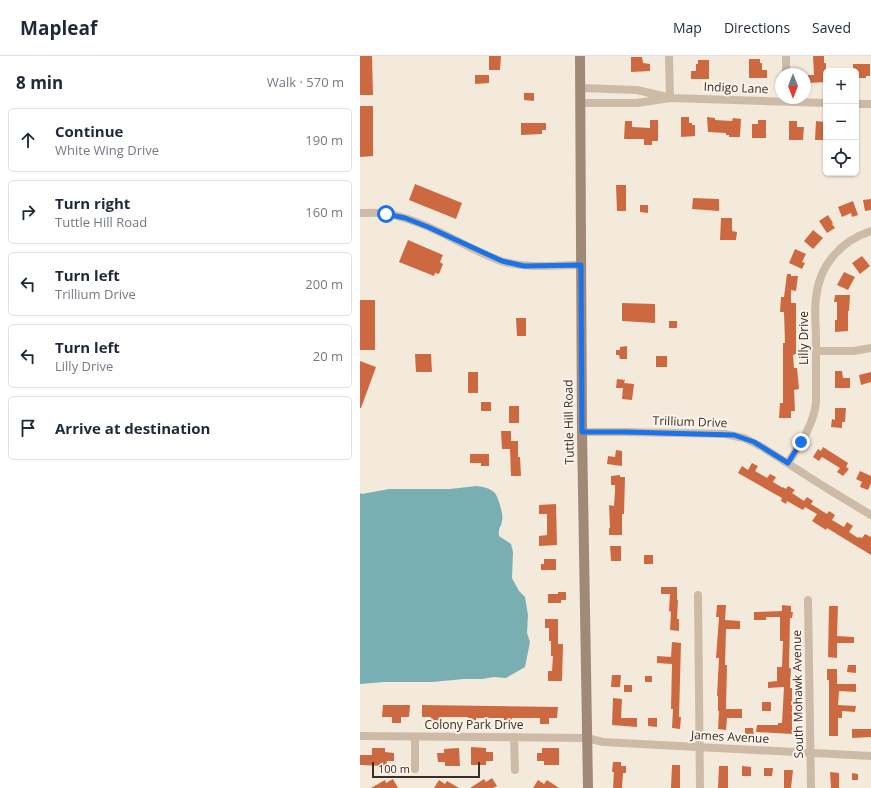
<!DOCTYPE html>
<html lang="en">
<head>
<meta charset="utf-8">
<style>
  body { margin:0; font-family:"Open Sans",sans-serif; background:#f2f2f3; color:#1f2937 }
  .controls { position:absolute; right:12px; top:12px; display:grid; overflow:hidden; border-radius:6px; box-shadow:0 1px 3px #0004 }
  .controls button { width:36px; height:36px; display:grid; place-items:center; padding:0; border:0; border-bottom:1px solid #e0e1e3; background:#fff; color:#1f2937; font:20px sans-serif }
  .compass { position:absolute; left:415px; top:12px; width:36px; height:36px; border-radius:50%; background:#fff; box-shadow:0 1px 3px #0004; rotate:180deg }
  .scale { position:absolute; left:12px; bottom:10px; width:108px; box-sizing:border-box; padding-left:4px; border:2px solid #392e28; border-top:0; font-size:11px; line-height:14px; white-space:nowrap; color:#392e28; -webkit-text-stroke:3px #fbf3e9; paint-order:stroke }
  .stop { position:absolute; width:12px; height:12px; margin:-9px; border:3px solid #1a73e8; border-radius:50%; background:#fff }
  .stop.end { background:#1a73e8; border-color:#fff; box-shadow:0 1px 4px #0008 }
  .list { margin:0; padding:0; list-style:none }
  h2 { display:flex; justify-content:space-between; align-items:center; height:52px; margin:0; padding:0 16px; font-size:17px }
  h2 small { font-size:13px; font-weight:400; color:#747a83 }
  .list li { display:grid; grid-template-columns:26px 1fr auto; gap:12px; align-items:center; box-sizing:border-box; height:64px; margin:0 8px 8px; padding:0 8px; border:1px solid #e0e1e3; border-radius:6px }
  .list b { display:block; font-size:15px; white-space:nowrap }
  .list p { margin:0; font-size:13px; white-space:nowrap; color:#747a83 }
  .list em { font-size:13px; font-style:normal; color:#747a83 }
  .icon { flex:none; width:22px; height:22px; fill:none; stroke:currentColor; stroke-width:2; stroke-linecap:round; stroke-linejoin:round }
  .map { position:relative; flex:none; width:511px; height:732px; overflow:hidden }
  header { display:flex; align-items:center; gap:24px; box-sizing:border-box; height:56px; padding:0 20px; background:#fff; border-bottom:1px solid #e0e1e3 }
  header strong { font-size:19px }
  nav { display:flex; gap:22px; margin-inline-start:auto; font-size:14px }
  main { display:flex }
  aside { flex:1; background:#fff }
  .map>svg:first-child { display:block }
  .water { fill:#79aeb3 }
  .building { fill:#cd6940 }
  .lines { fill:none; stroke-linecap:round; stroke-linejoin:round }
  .street { stroke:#cdbaa7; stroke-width:8 }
  .secondary { stroke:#a18978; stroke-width:10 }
  .route { stroke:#1a73e8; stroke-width:5 }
  .labels { text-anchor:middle; stroke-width:4; stroke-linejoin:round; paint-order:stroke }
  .street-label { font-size:12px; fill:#392e28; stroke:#fbf3e9 }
</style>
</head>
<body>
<header>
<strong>Mapleaf</strong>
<nav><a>Map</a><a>Directions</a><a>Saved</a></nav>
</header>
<main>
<aside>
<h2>8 min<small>Walk · 570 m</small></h2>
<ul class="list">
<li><svg class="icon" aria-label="ahead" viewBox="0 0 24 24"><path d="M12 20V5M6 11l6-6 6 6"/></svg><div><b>Continue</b><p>White Wing Drive</p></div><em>190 m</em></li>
<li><svg class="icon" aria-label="right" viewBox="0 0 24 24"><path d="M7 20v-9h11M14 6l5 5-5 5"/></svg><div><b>Turn right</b><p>Tuttle Hill Road</p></div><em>160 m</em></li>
<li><svg class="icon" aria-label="left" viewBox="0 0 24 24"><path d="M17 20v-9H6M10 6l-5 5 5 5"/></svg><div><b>Turn left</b><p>Trillium Drive</p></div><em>200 m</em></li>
<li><svg class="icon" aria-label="left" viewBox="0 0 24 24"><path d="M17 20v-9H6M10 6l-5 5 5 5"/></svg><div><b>Turn left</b><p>Lilly Drive</p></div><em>20 m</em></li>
<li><svg class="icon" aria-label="arrive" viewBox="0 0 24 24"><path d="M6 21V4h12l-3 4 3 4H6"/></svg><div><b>Arrive at destination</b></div></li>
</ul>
</aside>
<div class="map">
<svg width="511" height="732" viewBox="0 0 511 732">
  <rect width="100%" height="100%" fill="#f4eadc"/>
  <!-- water -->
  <path class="water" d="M117 430C123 431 130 432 135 437 138 441 144 459 142 465 141 472 138 471 139 480L151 488 153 496 152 522 159 535 165 541 168 559 167 577 170 586 165 611 146 622 134 621 122 623H104L72 626H24L0 628V437L2 438 29 433H90Z"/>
  <!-- building -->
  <path class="building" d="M0 0H12L13 39H0Z
    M129 0H141L140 14H129Z
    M453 0H464V7H466V26L448 27V19H454Z
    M271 1H282L283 7 290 8V15L271 16Z
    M389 3H400V7H402V14H407V22H389Z
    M338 4H349V23H331V15H336V8H338Z
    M493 8H510V20H506V22H496V15H493Z
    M115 19H129V27L115 28Z
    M164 37H174V45L164 44Z
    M0 50H13V100L0 101Z
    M321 61H329V67H332V69H335V80L321 81Z
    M347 61 355 62V64L372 65 373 62 381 63 380 81H369V79H366V77L348 76Z
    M290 64H298V85H292V89H284V83H264L265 65H272V71L290 72Z
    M398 64H406V82H392V68H398Z
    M429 65H437V71H444L443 84H429Z
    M456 65 464 66 466 84H455Z
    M161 67H186V74H182V78L161 79Z
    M55 128 102 147 96 163 49 144Z
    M256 129H266V155H257Z
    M333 142 359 143V155L332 153Z
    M511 143V154L505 155 503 144Z
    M493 145 498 159 492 161 491 157 482 161 478 151Z
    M280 149H288V157L280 156Z
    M468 159 473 167 472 168 475 172 467 177 459 165Z
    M361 162H372V175L377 176 376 184H360Z
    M453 174 463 182 453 193 444 185Z
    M48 184 83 199 80 206 83 208 79 218 75 217 74 220 39 206Z
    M435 193 446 198 442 206 445 207 442 213 429 207Z
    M502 200 510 210 500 218 492 207Z
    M484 216 495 221 488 234 477 229Z
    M427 218H431V220H438L436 235 431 234V247H436V298L433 299 434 312H437L439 333 434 334 435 355H431V362H419L420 347H423V287H425L424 256H420L421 241H424Z
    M475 239H490L489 255H488V275L475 276V264H477V246H474Z
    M0 244H15V294H0Z
    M262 247 295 248V267L262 265Z
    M156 262H166V280H157Z
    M309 265H317V272H309Z
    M267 290V303H260L259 299H256V294H260V291Z
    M55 298H71L72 316H56Z
    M296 300H307V311H296Z
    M0 305 16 311 1 352H0Z
    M475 315H482L483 322H490V332H475Z
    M108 316H118V337H108Z
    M511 316V326L501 329 499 319Z
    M257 323 265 324 264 327 274 328 272 344 262 343 263 332H256Z
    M121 346H131V355H121Z
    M149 350H159V367H149Z
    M475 352H486L485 366H482V372L471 371 472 363 475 364Z
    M141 375H151V385H158V401H160L161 420H151L150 393H142Z
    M463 391 488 407 486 411 489 413 483 420 477 416 480 412 467 404 462 401 459 405 453 401 458 393 461 395Z
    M256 394 262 395V410L247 408 248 400 255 401Z
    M110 398H129V410H121V407H110Z
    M392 407 398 410 395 415 407 422 410 418 416 421 413 426 423 432V431L426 433 428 430 435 434 432 437 444 445 447 441 453 445 451 448 467 458 469 455 475 459 472 464 484 471 487 466 493 470 489 476 498 482 499 481 502 482 505 478 511 481V499L467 472 466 474 452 465 457 458 445 451 443 454 427 445 426 448 421 445 422 442 378 417 382 410 388 414Z
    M500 415 511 420V427L508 434 500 431 502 426 496 423Z
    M260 419V421H265L264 458H262V479H249V472H250L249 449 254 450 255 435V429H251V420Z
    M196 448 197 489 179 490V480L187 479V458H179V449Z
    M250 490H261V505H251Z
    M284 499H293V508H284Z
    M184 503H196V514H181V508H184Z
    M301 531H317V544H318L317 563H319V575L310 574 311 556 309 555 310 538H301Z
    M198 536H206V544H201V547H188V538H198Z
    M357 549H366L365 564 380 565V573H366L365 609H367L366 653H382V662H367L366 674 358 673 359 655H358V640H357L359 602H356L359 561H356Z
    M422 549 431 550V556H433L432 562H430L429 612H431L430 632H432V678L396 676 397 669H418V667H422L424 631 408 632V626L417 625V611H422L423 585H420V561H406V564H394V556L422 555Z
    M469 550H478L477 580 494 581V587H477V602L468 601Z
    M185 563H198V588H203L202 625H188V615H192L193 600H191V585H189V572H185Z
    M312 586 321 587 319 661H321L320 673 312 672 313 653H311L312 608 297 607V600L311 601Z
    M488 609H496V617L487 616Z
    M467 613H477V628H496V636L479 635 478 649 496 650 495 656 482 655V662H478V680H469V624H467Z
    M252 619H261L260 631H251Z
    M285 620H292V626H285Z
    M264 629H272V636H264Z
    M253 642 262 643 261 662H277V671L252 669Z
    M402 646H411V655H402Z
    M23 649H50L49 661H41V667H32V661H22Z
    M62 649 198 651 197 662H189V668H180V662H152V668H144V662H116V668H108V661H80V668H71V661H62Z
    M288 662H297V671L288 670Z
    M385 672H393L394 681H385Z
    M492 673H511V681L492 682Z
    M111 691 126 692V696H133V705H126V709H111Z
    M12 692H25V696L34 697V705H27L26 710 0 709V699H12Z
    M99 692 100 710H85V706H78L77 697H84V693Z
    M182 692H199V709H184V705H177V697H182Z
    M253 706H261V710H266V717H263L262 732H253L254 716H252Z
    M312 709H320V732H311Z
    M359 710H368V732H358Z
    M382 710 391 711V720H382Z
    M404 712H413L412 720H404Z
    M424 714H433L431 732H424Z
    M470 716 479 717V732H471Z
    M492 717 498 718V724H492Z
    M132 722 137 730 133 732H110L124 723 126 726Z
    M33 723 38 732H11L25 724 26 727Z
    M79 724 85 728 87 725 99 732H74Z
    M178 724 184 728 187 724 199 732H173Z"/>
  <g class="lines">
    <!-- street -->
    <path class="street" d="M309 0 310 42
      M426 0V18
      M221 32 277 34 307 41
      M221 47H277L310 42 466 47
      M496 48H511
      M0 157C9 157 19 156 28 158 68 165 103 191 141 205 166 213 195 209 221 209
      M456 295H494L511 292
      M222 376H266L365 378 384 382 402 391 468 433 511 459
      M428 407C440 388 453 370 456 347 456 326 456 304 456 282 456 269 454 255 456 242 459 210 480 185 511 175
      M338 539 340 732
      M448 544 451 732
      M0 680 227 682 243 686 511 700
      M55 681V713
      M154 681 155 714"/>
    <!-- secondary -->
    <path class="secondary" d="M220 0 222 376 228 732"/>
  </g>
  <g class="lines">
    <!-- route -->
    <path class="route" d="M26 158 45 162 68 171 142 205 164 210 221 209 222 376H266L374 379 394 386 428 407 441 386"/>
  </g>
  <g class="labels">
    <!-- street labels -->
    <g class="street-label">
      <text transform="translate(376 32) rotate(2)" y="4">Indigo Lane</text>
      <text transform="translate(444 282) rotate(-90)" y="4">Lilly Drive</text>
      <text transform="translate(209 366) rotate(-91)" y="4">Tuttle Hill Road</text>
      <text transform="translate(330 366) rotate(2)" y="4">Trillium Drive</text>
      <text transform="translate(438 638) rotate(-91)" y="4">South Mohawk Avenue</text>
      <text x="114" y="673">Colony Park Drive</text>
      <text transform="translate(370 681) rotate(3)" y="4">James Avenue</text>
    </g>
  </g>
</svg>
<div class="controls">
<button>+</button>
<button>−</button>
<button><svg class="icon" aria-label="locate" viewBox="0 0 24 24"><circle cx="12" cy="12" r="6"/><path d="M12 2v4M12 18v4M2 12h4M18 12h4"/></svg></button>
</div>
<svg class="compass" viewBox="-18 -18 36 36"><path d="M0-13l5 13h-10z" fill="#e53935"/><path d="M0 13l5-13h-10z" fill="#747a83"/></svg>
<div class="scale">100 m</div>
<div class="stop" style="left:26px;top:158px"></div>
<div class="stop end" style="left:441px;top:386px"></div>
</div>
</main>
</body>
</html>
